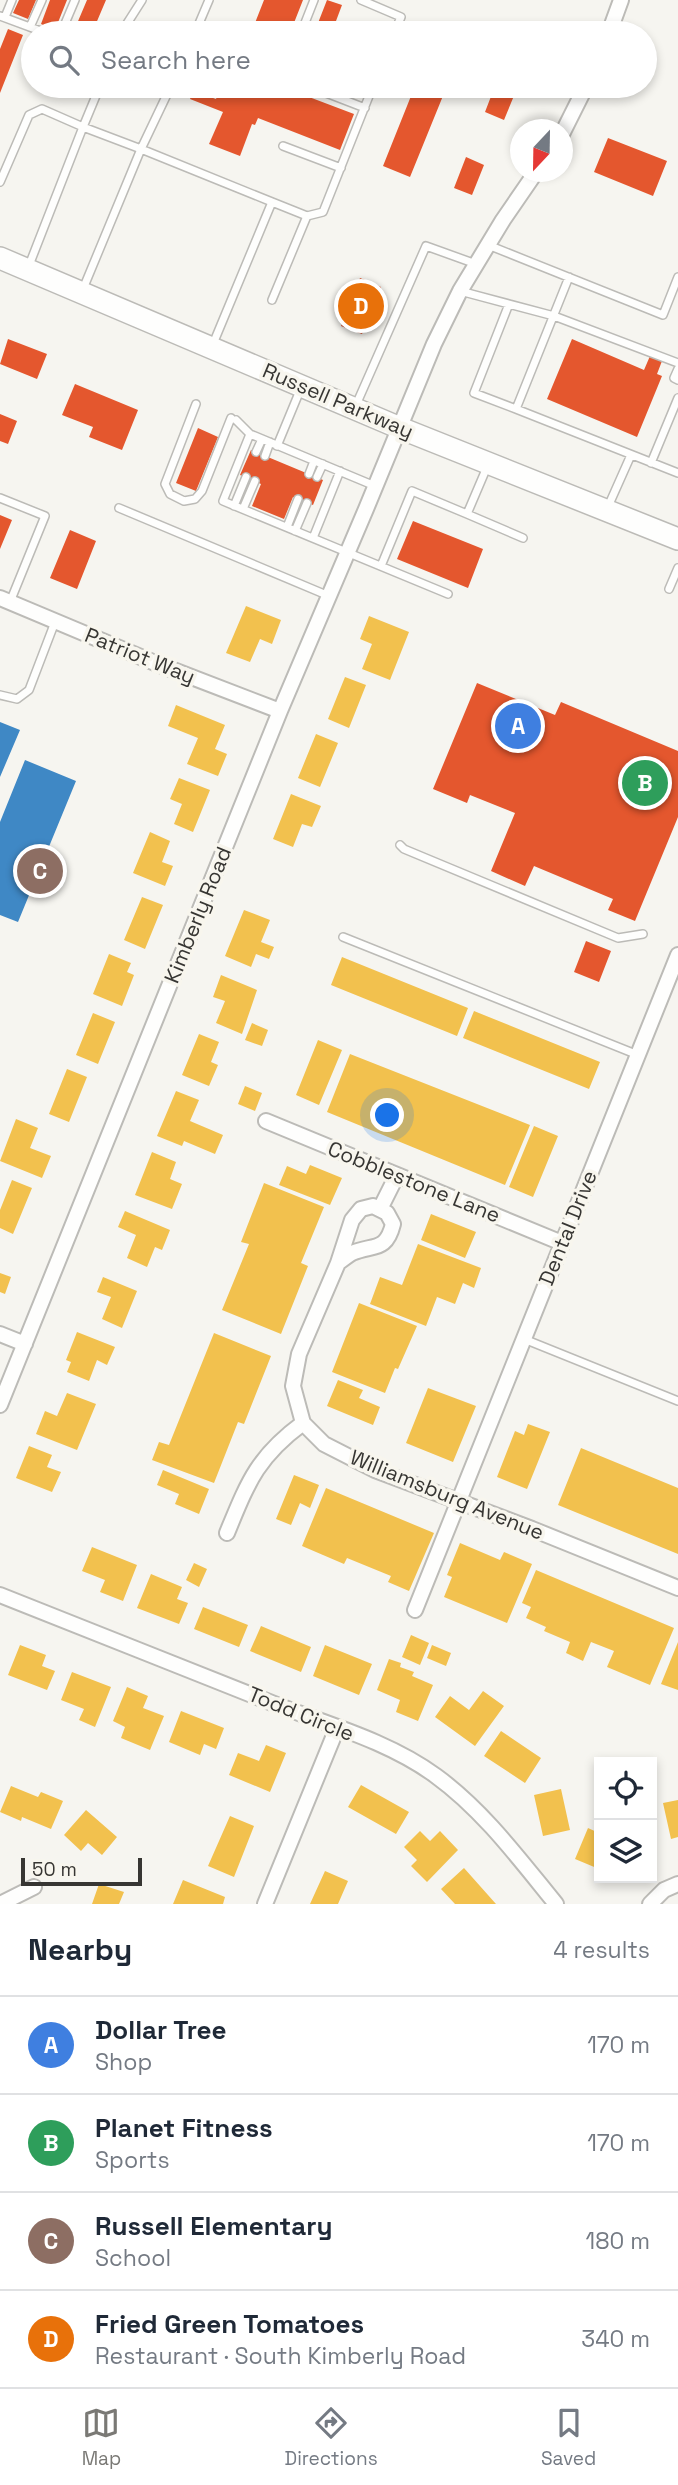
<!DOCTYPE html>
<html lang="en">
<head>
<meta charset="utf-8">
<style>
  body { margin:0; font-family:"Space Grotesk",sans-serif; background:#f2f2f3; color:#1f2937 }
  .controls { position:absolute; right:21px; bottom:21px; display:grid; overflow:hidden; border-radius:0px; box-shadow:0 4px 10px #0003 }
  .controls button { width:63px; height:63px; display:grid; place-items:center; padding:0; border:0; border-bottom:2px solid #e0e1e3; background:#fff; color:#1f2937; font:35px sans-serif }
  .compass { position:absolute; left:510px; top:119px; width:63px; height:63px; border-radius:50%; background:#fff; box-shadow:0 4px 10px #0003; rotate:202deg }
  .scale { position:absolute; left:21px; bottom:18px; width:121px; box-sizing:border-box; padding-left:7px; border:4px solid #373633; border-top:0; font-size:19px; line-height:24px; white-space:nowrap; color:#373633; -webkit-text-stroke:5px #f8f6ee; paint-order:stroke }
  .you { position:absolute; left:388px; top:1116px; width:24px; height:24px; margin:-18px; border:5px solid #fff; border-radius:50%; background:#1a73e8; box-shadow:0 0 0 10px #1a73e833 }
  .badge { display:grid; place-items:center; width:46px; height:46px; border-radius:50%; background:#7a7975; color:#fff; font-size:23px; font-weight:700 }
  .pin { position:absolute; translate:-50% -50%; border:4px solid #fff; box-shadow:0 2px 7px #0006 }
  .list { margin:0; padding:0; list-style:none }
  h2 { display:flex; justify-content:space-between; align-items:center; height:91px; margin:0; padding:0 28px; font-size:30px }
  h2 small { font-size:23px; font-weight:400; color:#747a83 }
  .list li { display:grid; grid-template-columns:46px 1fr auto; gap:21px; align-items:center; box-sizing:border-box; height:98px; padding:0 28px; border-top:2px solid #e0e1e3 }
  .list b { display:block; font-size:26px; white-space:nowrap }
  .list p { margin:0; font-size:23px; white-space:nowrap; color:#747a83 }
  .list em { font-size:23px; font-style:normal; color:#747a83 }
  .icon { flex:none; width:38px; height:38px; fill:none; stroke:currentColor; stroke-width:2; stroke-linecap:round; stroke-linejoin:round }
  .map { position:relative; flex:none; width:678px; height:1904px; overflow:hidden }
  .search { position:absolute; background:#fff; box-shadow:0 4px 10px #0003; left:21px; right:21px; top:21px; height:77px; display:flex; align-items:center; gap:18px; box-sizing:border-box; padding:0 24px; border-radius:38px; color:#747a83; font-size:26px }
  .sheet { height:483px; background:#fff }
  nav { display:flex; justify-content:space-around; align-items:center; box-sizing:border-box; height:98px; border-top:2px solid #e0e1e3; background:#fff; font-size:19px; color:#747a83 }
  nav a { display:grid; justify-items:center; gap:4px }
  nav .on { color:#7a7975 }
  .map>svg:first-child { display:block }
  .homes { fill:#f2c14e }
  .shops { fill:#e4572e }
  .schools { fill:#3f88c5 }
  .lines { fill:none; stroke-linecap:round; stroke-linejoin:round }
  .service-casing { stroke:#bcbbb7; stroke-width:10 }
  .minor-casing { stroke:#bcbbb7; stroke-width:18 }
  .primary-casing { stroke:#bcbbb7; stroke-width:24 }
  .service { stroke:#fefefd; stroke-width:7 }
  .minor { stroke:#fefefd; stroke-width:14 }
  .primary { stroke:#fefefd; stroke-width:21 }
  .labels { text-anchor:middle; stroke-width:7; stroke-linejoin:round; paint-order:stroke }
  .street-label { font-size:21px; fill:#373633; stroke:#f8f6ee }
</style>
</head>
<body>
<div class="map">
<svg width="678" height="1904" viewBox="0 0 678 1904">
  <rect width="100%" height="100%" fill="#f6f5f0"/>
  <!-- homes -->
  <path class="homes" d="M246 606 281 620 272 644 260 639 250 662 226 653Z
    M369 616 409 632 390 680 362 669 372 644 360 639Z
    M345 677 366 685 349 728 328 719Z
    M176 705 225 725 215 749 227 754 218 776 187 764 198 738 168 726Z
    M316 734 338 743 320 787 298 778Z
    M179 778 210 790 193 832 174 824 182 804 170 799Z
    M291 794 321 806 312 827 302 824 293 847 273 839Z
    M150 832 170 841 162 862 173 866 165 886 133 873Z
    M142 897 163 905 145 949 124 940Z
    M244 910 270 920 261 942 274 947 269 959 256 954 251 967 225 956Z
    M109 954 131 963 127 972 134 975 122 1006 93 994Z
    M342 957 468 1008 457 1036 331 985Z
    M221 975 257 990 242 1034 216 1023 225 1001 213 997Z
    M474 1011 600 1062 589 1089 463 1038Z
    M93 1013 115 1022 98 1064 76 1055Z
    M252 1023 268 1030 262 1046 245 1040Z
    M199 1034 219 1042 211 1062 218 1065 209 1086 182 1075Z
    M318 1040 342 1050 319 1105 296 1095Z
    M350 1054 530 1125 505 1185 327 1112Z
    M67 1069 87 1077 69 1122 49 1114Z
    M245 1086 262 1093 255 1111 238 1104Z
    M176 1091 199 1100 190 1121 223 1135 215 1154 184 1141 182 1146 157 1136Z
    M16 1119 38 1128 30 1148 51 1156 42 1178 0 1161Z
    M534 1126 558 1136 533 1197 509 1187Z
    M152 1152 176 1162 170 1179 182 1184 172 1209 135 1195Z
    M310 1165 342 1178 330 1205 279 1185 287 1166 306 1174Z
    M12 1180 32 1188 13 1234 0 1228V1210Z
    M264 1183 324 1207 301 1263 308 1266 281 1334 222 1310 249 1244 241 1242Z
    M125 1211 170 1230 162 1250 155 1247 147 1267 127 1258 136 1235 118 1227Z
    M431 1214 476 1232 465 1258 421 1240Z
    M418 1244 481 1268 474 1288 463 1283 455 1304 437 1297 426 1326 370 1304 380 1277 402 1285Z
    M0 1273 11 1277 5 1294 0 1292Z
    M103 1277 137 1291 122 1328 102 1319 111 1297 97 1292Z
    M359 1303 417 1326 398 1369 395 1368 385 1393 332 1372Z
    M77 1332 115 1347 107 1365 97 1360 89 1381 67 1372 71 1362 66 1360Z
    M214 1333 271 1356 244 1424 238 1422 214 1483 152 1460 159 1442 169 1445Z
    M338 1380 363 1390 359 1398 380 1407 373 1425 327 1406Z
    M428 1388 476 1406 453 1462 406 1443Z
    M67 1393 96 1404 77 1450 36 1434 45 1411 57 1416Z
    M528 1424 550 1432 527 1489 497 1477 515 1431 524 1435Z
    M29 1446 52 1455 47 1467 61 1472 52 1492 16 1478Z
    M581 1448 678 1488V1554L558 1505Z
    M163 1470 209 1489 199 1514 175 1504 179 1494 157 1485Z
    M294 1475 319 1485 310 1508 300 1503 291 1525 276 1519Z
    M326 1488 434 1533 409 1591 388 1582 391 1576 347 1558 344 1564 302 1546Z
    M460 1543 500 1560 504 1552 532 1564 507 1623 444 1597 452 1577 447 1575Z
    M92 1547 137 1565 123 1601 100 1592 105 1580 82 1571Z
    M194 1563 207 1569 199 1587 186 1580Z
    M536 1570 674 1628 650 1685 607 1667 614 1651 591 1642 583 1661 566 1653 570 1642 544 1631 546 1627 526 1618 531 1607 522 1603Z
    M151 1574 182 1587 177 1599 188 1603 179 1624 137 1608Z
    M203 1607 248 1625 239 1647 194 1629Z
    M261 1626 311 1647 301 1672 250 1651Z
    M411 1635 429 1643 420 1665 402 1657Z
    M678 1642V1690L661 1684Z
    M20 1645 46 1655 42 1666 55 1671 47 1690 8 1675Z
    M325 1645 372 1664 359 1695 313 1676Z
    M432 1645 451 1653 446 1666 427 1658Z
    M389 1659 401 1663 400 1667 414 1672 412 1676 433 1685 418 1721 396 1712 400 1700 377 1690Z
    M72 1672 111 1687 95 1727 79 1720 84 1709 61 1700Z
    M127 1687 148 1696 143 1708 164 1716 150 1750 121 1738 125 1727 113 1721Z
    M483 1691 504 1706 475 1746 435 1717 450 1696 469 1710Z
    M181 1711 224 1728 216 1749 204 1744 200 1755 169 1742Z
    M501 1731 541 1758 525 1783 484 1756Z
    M266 1745 286 1753 270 1792 229 1775 238 1753 259 1761Z
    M361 1785 409 1812 396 1834 348 1807Z
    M11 1786 38 1797 41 1792 63 1801 51 1829 22 1817 21 1821 0 1812Z
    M561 1789 570 1830 543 1836 534 1795Z
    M678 1800V1837L671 1839 663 1803Z
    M86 1810 117 1837 102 1855 88 1843 81 1851 64 1835Z
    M230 1816 254 1826 234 1877 208 1866Z
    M588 1828 599 1833V1869L575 1859Z
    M420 1831 430 1841 440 1831 458 1850 427 1882 411 1866 417 1860 404 1847Z
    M464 1868 496 1904H455L441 1889Z
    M325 1871 348 1881 338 1904H310Z
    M183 1880 225 1897 223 1904H173Z
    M99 1884 124 1892 119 1904H92Z"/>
  <!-- shops -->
  <path class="shops" d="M19 0H36L28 19 13 13Z
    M50 0H67L55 30 41 24Z
    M87 0H106L92 33H73Z
    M264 0H303L290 33H251Z
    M327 0 342 5 333 29 318 23Z
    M8 29 23 35 0 93V49Z
    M221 86H280L354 114 340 150 258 118 255 125 252 124 240 156 209 144 223 112 190 99 193 91 216 99Z
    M415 86H447L410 177 383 166Z
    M495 86H518L504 120 485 112Z
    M608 138 667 161 653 196 594 172Z
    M466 157 484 165 472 195 454 188Z
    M360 278 381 287 362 334 341 326Z
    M8 339 47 354 37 379 0 364Z
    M572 339 644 370 650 356 662 361 657 374 662 376 637 437 547 399Z
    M75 384 138 410 122 450 89 437 93 427 62 415Z
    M0 414 17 421 8 444 0 441Z
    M198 428 218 437 196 491 176 483Z
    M251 450 323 480 313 505 293 497 284 519 252 506 261 484 240 475Z
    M0 515 12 520 0 549Z
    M413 521 483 549 468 588 397 559Z
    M70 530 96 541 77 589 50 578Z
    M477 683 555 715 561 702 678 751V817L635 921 608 910 613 899 534 866 525 886 491 871 515 813 470 795 467 803 433 789Z
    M586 941 611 951 599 982 574 972Z"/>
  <!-- schools -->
  <path class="schools" d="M0 722 20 730 0 777Z
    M25 760 76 781 18 922 0 915V822Z"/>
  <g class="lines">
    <!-- service casing -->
    <g class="service-casing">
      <path id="service" d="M361 0 401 17 394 33
        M0 16 46 33
        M5 17 12 0
        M30 27 42 0
        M61 33 75 0
        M121 33 142 0
        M195 33 209 0
        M301 33 314 0
        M308 86 365 108
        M283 146 341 168
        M0 182 29 115 42 109 83 127 100 86
        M307 216 323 212 373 86
        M488 245 663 315 678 277
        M28 268 83 127 141 149 171 86
        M569 277 516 409 678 473
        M83 289 141 149 272 202 213 344
        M460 291 554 316 678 363
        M272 300 307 216 272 202
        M509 304 474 393 516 409
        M678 369 674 378 678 380
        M196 404 165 484 170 494 184 501 195 499 202 491 231 418
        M356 405 426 246 476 264
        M236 420 250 434
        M277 446 301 388
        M256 452 262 439
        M265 456 270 442
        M651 463 678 398
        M487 467 467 514 523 538
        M309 474 314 461
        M317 477 323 464
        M375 486 250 434 223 501 448 594
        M0 498 45 516 10 602
        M234 506 246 477
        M119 508 329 596
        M243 509 255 481
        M607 509 631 455
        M287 527 298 499
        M295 531 307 503
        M313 538 340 471
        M381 566 412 491 467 514
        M669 589 678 568
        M0 695 17 699 29 690 55 622
        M400 845 404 849 618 938 643 934
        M343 937 638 1055
        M524 1339 678 1401"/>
    </g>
    <!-- minor casing -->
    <g class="minor-casing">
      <path id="minor" d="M609 33 621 0
        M562 134 586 86
        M0 598 155 663 280 711
        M266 1121 562 1243
        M380 1209 397 1175
        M338 1263C342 1260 347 1256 352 1253 374 1244 386 1252 393 1224L387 1213 373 1206 361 1209 352 1220 338 1263 299 1354 293 1386 303 1423 324 1444 375 1470 532 1529 678 1588
        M0 1334 25 1344
        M0 1405 280 711 366 509 434 344 460 291 503 220 536 172
        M227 1533C248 1482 257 1457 303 1423
        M0 1595C92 1632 185 1668 277 1705 329 1725 390 1742 436 1776 483 1810 520 1860 556 1904
        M415 1610 678 955
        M0 1904 34 1887
        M265 1904 337 1728
        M650 1904 664 1890 678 1884"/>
    </g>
    <!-- primary casing -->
    <g class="primary-casing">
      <path id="primary" d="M0 258 400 428 678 539"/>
    </g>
    <!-- service -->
    <use href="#service" class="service"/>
    <!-- minor -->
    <use href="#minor" class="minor"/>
    <!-- primary -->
    <use href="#primary" class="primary"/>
  </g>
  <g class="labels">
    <!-- street labels -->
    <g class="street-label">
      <text transform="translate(338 401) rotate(23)" y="7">Russell Parkway</text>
      <text transform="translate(140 656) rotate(22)" y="7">Patriot Way</text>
      <text transform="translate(198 915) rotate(-68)" y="7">Kimberly Road</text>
      <text transform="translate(414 1182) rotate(22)" y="7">Cobblestone Lane</text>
      <text transform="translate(568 1228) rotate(-68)" y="7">Dental Drive</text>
      <text transform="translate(447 1495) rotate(22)" y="7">Williamsburg Avenue</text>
      <text transform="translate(301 1714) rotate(22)" y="7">Todd Circle</text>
    </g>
  </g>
</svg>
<div class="controls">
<button><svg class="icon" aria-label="locate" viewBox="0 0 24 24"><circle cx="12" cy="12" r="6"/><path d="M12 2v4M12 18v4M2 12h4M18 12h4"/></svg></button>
<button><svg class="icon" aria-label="layers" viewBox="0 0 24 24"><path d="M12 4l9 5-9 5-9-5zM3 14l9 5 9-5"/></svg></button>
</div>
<svg class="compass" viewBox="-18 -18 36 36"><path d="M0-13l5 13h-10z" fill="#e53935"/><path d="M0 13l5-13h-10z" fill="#747a83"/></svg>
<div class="scale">50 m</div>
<div class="you"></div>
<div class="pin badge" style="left:518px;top:726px;background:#3f7fe0">A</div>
<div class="pin badge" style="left:645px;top:783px;background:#2e9e5b">B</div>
<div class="pin badge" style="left:40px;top:871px;background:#8d6e63">C</div>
<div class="pin badge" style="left:361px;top:306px;background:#e8710a">D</div>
<div class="search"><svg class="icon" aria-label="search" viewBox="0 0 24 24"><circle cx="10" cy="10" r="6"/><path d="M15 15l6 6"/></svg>Search here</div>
</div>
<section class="sheet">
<h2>Nearby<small>4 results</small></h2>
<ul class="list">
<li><span class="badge" style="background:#3f7fe0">A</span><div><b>Dollar Tree</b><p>Shop</p></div><em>170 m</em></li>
<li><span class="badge" style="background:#2e9e5b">B</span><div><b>Planet Fitness</b><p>Sports</p></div><em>170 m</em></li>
<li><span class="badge" style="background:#8d6e63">C</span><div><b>Russell Elementary</b><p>School</p></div><em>180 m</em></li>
<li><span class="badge" style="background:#e8710a">D</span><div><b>Fried Green Tomatoes</b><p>Restaurant · South Kimberly Road</p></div><em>340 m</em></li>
</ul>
</section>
<nav>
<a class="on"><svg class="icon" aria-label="map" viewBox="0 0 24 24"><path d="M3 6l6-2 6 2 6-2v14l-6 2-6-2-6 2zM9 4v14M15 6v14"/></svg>Map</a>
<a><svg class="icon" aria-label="directions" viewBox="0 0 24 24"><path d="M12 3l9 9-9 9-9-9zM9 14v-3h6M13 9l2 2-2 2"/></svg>Directions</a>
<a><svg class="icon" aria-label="saved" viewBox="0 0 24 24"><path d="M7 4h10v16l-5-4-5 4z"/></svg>Saved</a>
</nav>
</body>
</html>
